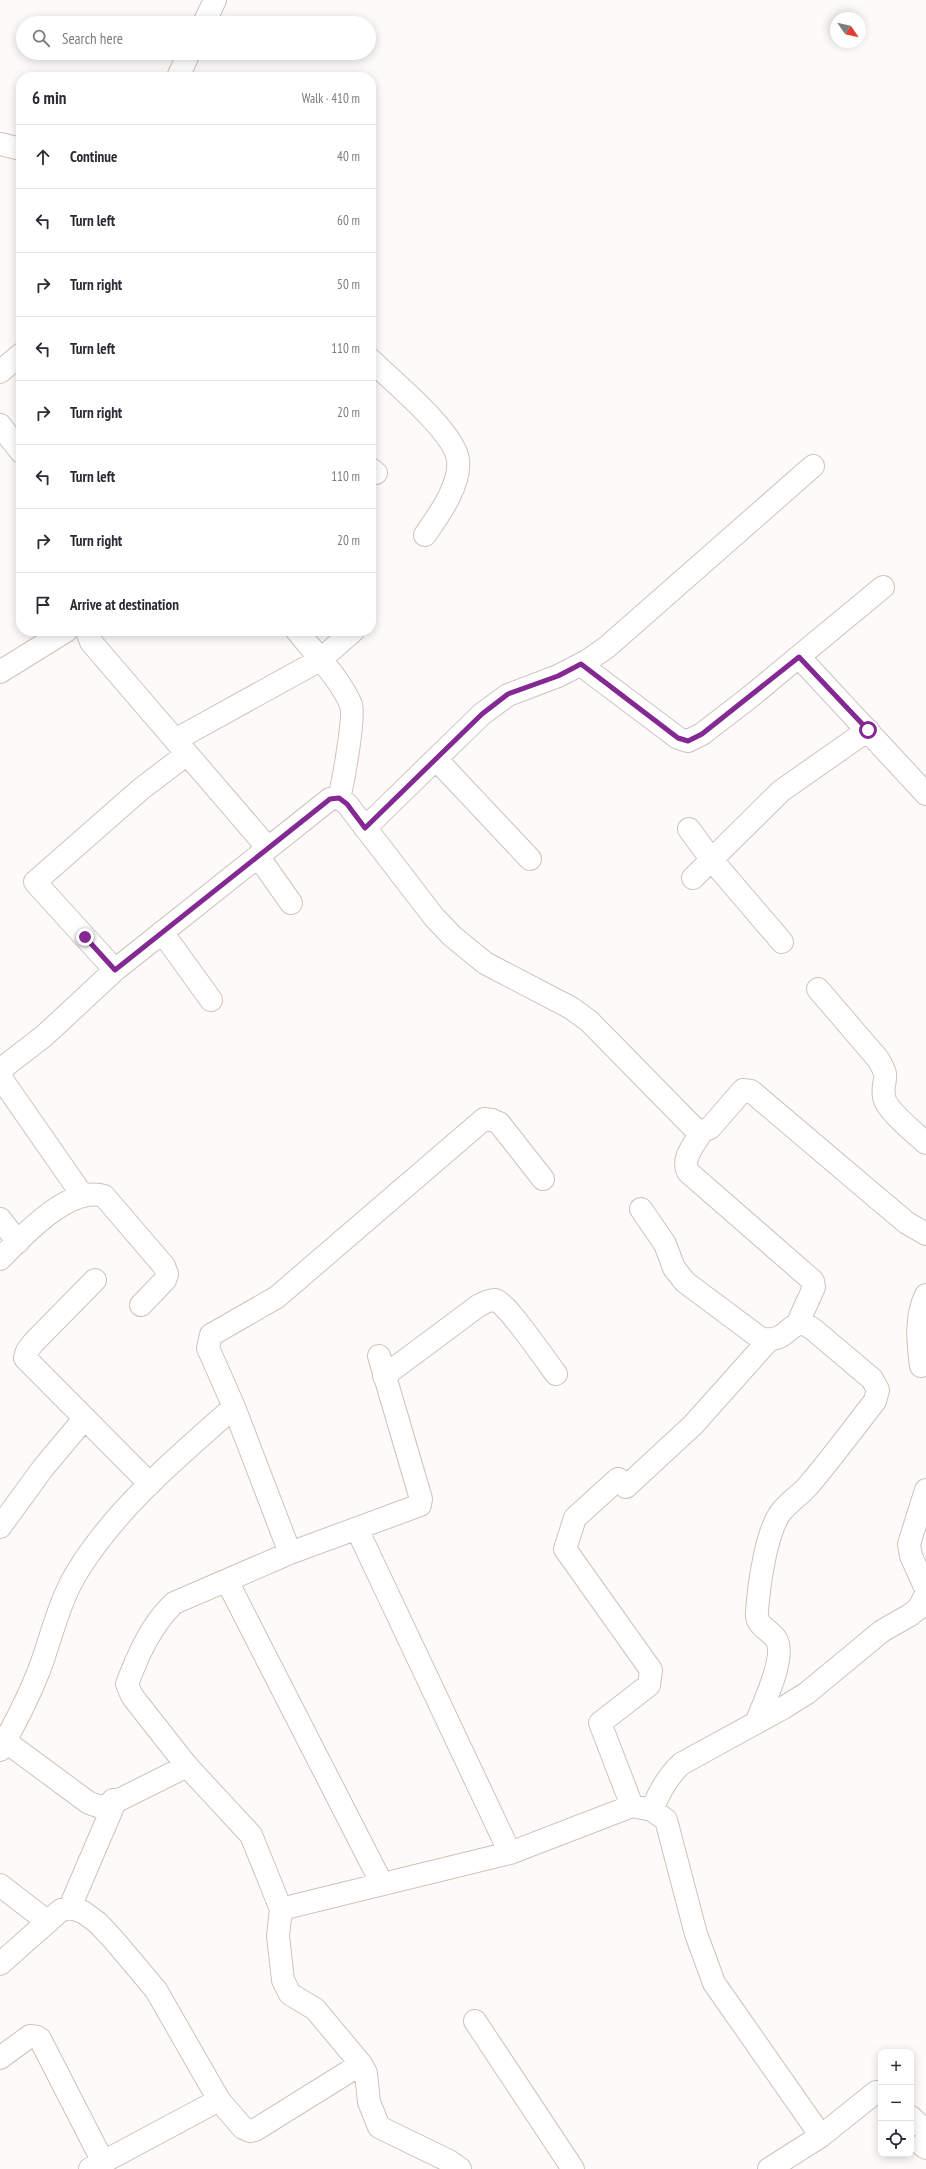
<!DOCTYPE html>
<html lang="en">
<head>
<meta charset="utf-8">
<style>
  body { margin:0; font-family:"PT Sans Narrow",sans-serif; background:#f7f7f7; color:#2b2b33 }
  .controls { position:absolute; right:12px; bottom:12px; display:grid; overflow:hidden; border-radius:8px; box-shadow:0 2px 10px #0003 }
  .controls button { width:36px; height:36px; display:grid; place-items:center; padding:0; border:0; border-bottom:1px solid #e1e1e2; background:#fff; color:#2b2b33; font:20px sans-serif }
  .compass { position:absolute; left:830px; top:12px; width:36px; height:36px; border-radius:50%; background:#fff; box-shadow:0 2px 10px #0003; rotate:124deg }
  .stop { position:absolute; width:12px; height:12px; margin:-9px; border:3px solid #842893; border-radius:50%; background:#fff }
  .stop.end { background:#842893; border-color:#fff; box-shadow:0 1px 4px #0008 }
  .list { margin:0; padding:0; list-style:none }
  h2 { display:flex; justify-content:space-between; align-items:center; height:52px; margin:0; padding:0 16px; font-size:17px }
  h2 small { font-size:13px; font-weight:400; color:#7c7c81 }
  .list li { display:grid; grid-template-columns:26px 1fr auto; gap:12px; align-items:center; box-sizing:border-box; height:64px; padding:0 16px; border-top:1px solid #e1e1e2 }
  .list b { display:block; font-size:15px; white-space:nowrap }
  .list em { font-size:13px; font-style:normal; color:#7c7c81 }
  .icon { flex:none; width:22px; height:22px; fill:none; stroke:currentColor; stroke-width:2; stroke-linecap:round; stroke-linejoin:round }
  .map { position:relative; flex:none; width:926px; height:2169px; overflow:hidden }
  .search { position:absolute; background:#fff; box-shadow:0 2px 10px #0003; left:16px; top:16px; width:360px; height:44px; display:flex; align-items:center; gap:10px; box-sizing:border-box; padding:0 14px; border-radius:22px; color:#7c7c81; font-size:15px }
  .panel { position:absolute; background:#fff; box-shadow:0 2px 10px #0003; left:16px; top:72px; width:360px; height:564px; border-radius:16px }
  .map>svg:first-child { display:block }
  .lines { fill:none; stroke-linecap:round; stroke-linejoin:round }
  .minor-casing { stroke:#cec3ba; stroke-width:24 }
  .minor { stroke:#fff; stroke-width:22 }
  .route { stroke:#842893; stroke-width:5 }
</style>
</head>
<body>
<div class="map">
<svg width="926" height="2169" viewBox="0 0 926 2169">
  <rect width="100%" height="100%" fill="#fdfbf9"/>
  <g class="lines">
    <!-- minor casing -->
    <g class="minor-casing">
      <path id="minor" d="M204 23 215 0
        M178 77 189 53
        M0 144 21 149
        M371 360C392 381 455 432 458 460 461 485 438 516 425 535
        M0 372 21 354
        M0 425 21 452
        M371 469 376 473
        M87 631 91 642 268 848
        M297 631C313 651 342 681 351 705 355 717 343 783 339 798
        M799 657 926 794
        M581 665 678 738 688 741 702 734 750 697 883 587
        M0 672 66 631
        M175 740 320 660 353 631
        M436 759 530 859
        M365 828 482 714 508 695 558 676 587 661 607 647 813 466
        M689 829 711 859 782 942
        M258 856 291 903
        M693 878 781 791 868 730
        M162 932 211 1000
        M115 970 35 882 141 789 187 754
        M818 989 878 1059C892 1082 881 1077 884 1097 886 1110 916 1134 926 1143
        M702 1131C695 1144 681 1158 688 1172L813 1281 814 1287 797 1325
        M83 1196 3 1081 1 1073 5 1066 44 1036 115 970 330 799 339 798 347 804 434 917 452 936 485 963 571 1008 589 1021 695 1129 702 1131 710 1128 743 1090 751 1091 876 1197 907 1223 926 1234
        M641 1209 665 1244 674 1268 685 1282 760 1338C786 1345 788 1322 803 1324 806 1324 811 1328 814 1330L872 1379 878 1390 875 1401C853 1429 831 1459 808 1486 800 1495 789 1502 781 1512 766 1532 759 1585 757 1611 755 1626 769 1629 776 1639 787 1656 763 1705 756 1723
        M0 1219 18 1242
        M0 1259C22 1237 69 1185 104 1196L164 1266 167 1274 165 1280 141 1305
        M95 1280 34 1342 27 1351 25 1358 150 1484
        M921 1366C918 1341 915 1318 926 1295
        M384 1376 478 1306C483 1303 489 1300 495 1300 505 1301 547 1362 556 1374
        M618 1479 575 1518 565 1549 651 1670 649 1685 600 1723 632 1806
        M626 1487 693 1425 769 1340
        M926 1490 909 1544 911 1556 926 1589
        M0 1527 43 1468 84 1419
        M357 1529 510 1853
        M290 1553 234 1407 208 1348 211 1335 277 1297 484 1119 492 1120 499 1123 543 1179
        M227 1581 382 1884
        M5 1741 89 1803 101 1807 115 1802 187 1766
        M0 1750C15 1724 29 1696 40 1668 52 1635 60 1598 79 1569 119 1505 179 1456 234 1407
        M652 1810C659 1792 667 1777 681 1764L783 1708 807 1693 882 1631 910 1615 919 1608 926 1594
        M0 1885 48 1922
        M73 1900 115 1802 113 1800
        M281 1909 251 1835 187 1766 132 1696 127 1684C138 1655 151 1625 174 1603L290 1553 420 1505 421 1499 379 1356
        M0 1964 61 1910 71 1908 83 1912 98 1923 113 1939 156 1990 219 2100 243 2128 250 2131 255 2130 361 2064
        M475 2021 573 2169
        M0 2058 30 2036 37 2037 40 2039 103 2162
        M911 2117 919 2125 926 2127
        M922 2145 926 2148
        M90 2169 219 2100
        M460 2169 449 2161 379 2127 369 2102 366 2073 361 2064 315 2009 290 1994 283 1980 278 1936 281 1909 510 1853 632 1806 652 1810 666 1820 696 1934 714 1983 821 2136
        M769 2169 821 2136 876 2092H881"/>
    </g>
    <!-- minor -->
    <use href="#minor" class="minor"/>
  </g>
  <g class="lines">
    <!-- route -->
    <path class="route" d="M85 937 115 970 330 799 339 798 347 804 365 828 482 714 508 694 558 676 581 664 678 738 688 741 702 734 799 657 868 730"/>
  </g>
</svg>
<div class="controls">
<button>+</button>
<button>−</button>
<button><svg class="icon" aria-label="locate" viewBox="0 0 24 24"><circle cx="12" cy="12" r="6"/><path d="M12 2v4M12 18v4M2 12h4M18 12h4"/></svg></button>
</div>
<svg class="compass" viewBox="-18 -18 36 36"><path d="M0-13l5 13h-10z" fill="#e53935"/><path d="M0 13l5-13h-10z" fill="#7c7c81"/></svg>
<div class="stop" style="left:868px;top:730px"></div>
<div class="stop end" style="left:85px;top:937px"></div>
<div class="search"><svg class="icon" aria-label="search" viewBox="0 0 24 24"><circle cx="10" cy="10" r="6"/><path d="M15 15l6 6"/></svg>Search here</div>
<section class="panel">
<h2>6 min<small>Walk · 410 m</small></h2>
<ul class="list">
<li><svg class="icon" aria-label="ahead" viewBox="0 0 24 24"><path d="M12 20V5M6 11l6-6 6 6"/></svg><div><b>Continue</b></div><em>40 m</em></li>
<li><svg class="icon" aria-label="left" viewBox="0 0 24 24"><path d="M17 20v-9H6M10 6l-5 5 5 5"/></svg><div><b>Turn left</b></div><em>60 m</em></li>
<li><svg class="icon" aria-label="right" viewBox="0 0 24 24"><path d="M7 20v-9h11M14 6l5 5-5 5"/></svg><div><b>Turn right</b></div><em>50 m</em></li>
<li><svg class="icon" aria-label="left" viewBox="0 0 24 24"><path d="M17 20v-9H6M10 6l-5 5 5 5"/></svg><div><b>Turn left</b></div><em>110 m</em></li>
<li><svg class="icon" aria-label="right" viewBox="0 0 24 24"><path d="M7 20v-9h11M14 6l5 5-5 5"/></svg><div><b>Turn right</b></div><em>20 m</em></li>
<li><svg class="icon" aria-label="left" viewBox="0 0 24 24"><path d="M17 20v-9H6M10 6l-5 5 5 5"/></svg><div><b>Turn left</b></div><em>110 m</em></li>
<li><svg class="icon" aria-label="right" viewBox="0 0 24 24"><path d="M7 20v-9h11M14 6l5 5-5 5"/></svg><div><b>Turn right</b></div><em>20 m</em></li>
<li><svg class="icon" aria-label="arrive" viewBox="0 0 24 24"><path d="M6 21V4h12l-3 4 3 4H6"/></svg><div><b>Arrive at destination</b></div></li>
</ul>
</section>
</div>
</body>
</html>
